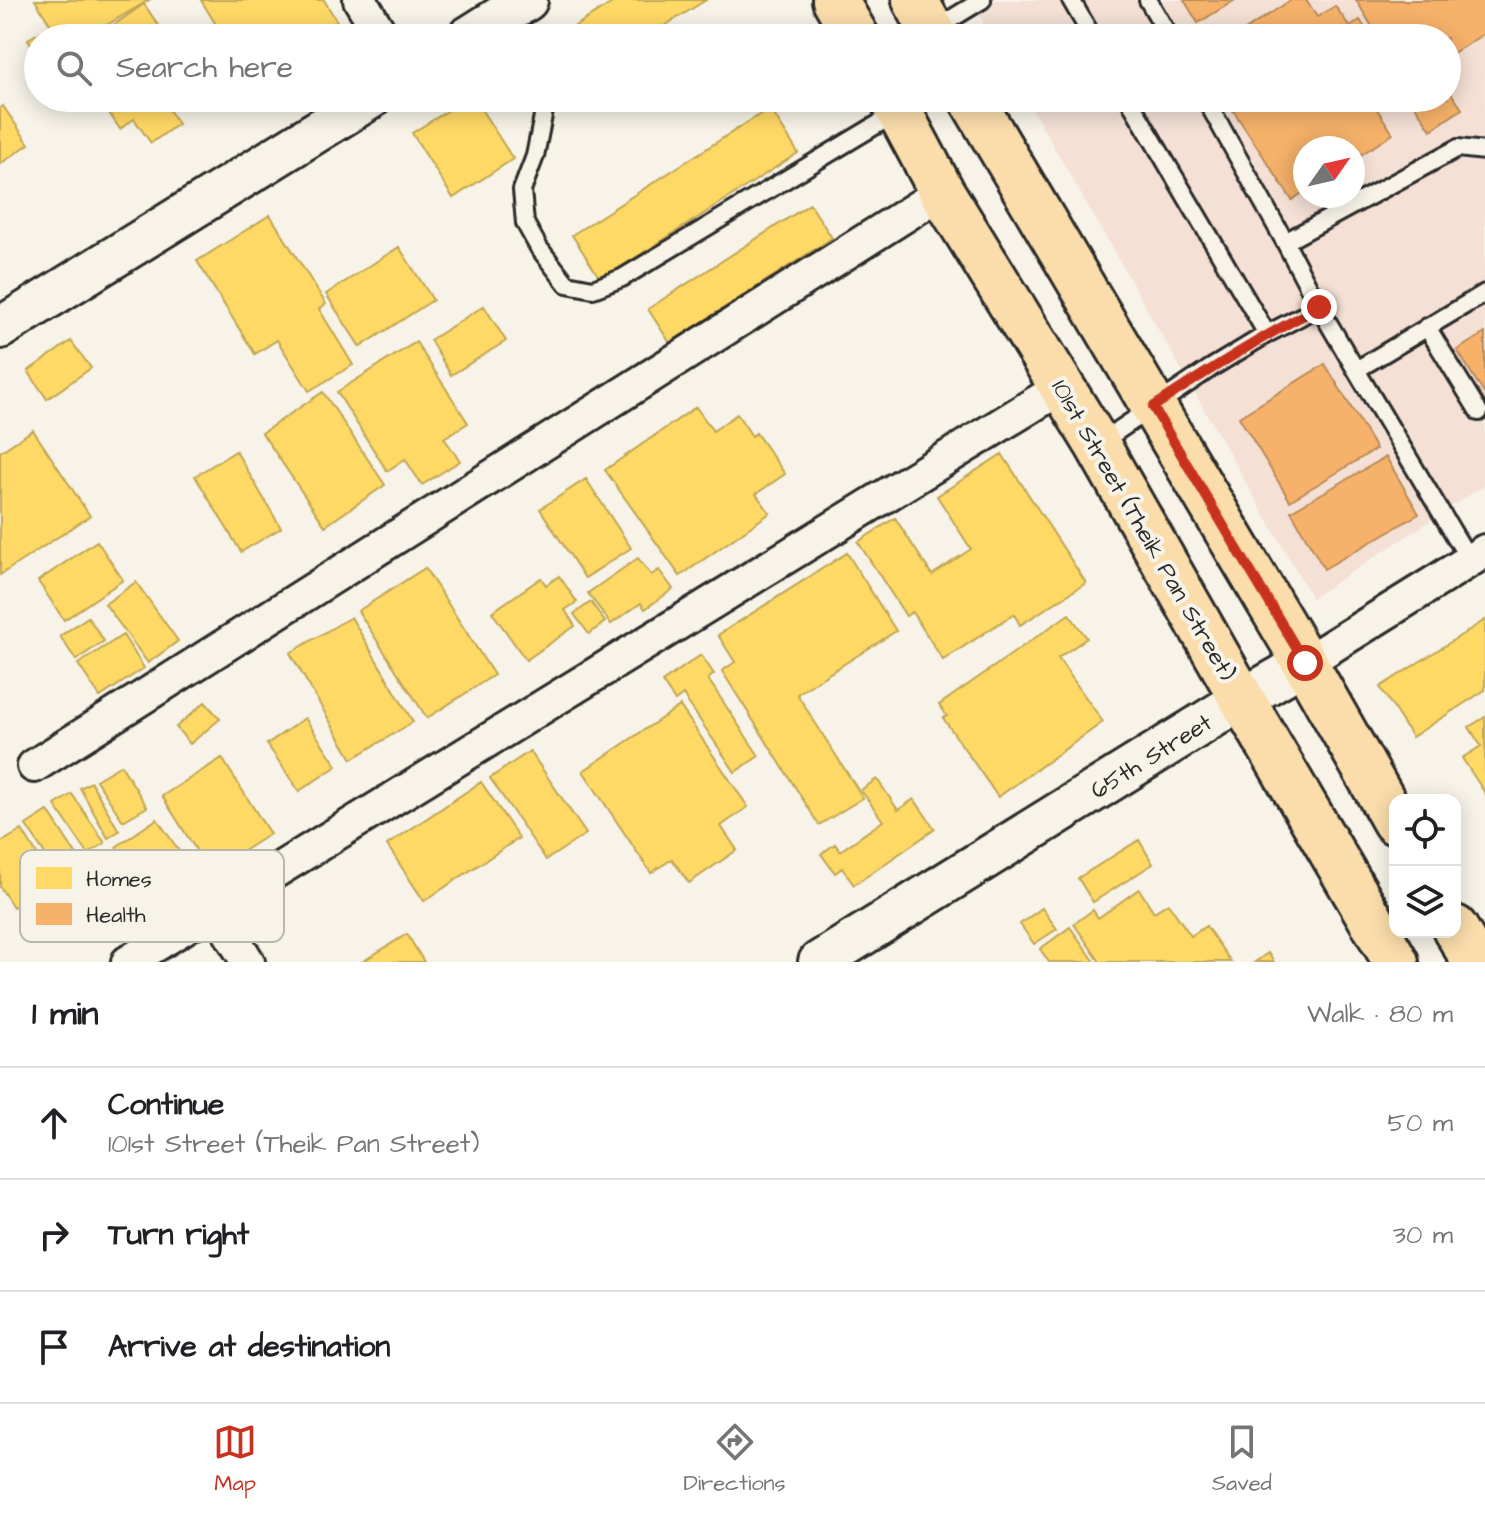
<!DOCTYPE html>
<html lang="en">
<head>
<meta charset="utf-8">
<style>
  body { margin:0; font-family:"Architects Daughter",sans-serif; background:#f2f2f2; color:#202124 }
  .controls { position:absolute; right:24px; bottom:24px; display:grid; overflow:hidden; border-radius:16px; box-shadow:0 4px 20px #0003 }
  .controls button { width:72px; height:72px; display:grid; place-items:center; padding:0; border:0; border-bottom:2px solid #e0e0e0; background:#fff; color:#202124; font:40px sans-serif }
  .compass { position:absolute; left:1293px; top:136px; width:72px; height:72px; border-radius:50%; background:#fff; box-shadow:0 4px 20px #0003; rotate:56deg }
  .stop { position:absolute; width:24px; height:24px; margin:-18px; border:6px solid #c8321e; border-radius:50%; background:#fff }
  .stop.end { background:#c8321e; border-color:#fff; box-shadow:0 2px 8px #0008 }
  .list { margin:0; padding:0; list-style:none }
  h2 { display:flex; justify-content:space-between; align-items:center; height:104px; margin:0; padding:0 32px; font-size:34px }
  h2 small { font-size:26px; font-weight:400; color:#757577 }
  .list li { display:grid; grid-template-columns:52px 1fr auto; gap:24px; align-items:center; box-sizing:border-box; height:112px; padding:0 32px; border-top:2px solid #e0e0e0 }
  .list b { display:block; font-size:30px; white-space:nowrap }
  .list p { margin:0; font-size:26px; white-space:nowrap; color:#757577 }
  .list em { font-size:26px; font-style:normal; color:#757577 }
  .icon { flex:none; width:44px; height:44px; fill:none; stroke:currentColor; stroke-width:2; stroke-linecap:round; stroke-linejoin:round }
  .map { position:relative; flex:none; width:1485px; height:962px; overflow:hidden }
  .search { position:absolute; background:#fff; box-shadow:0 4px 20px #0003; left:24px; right:24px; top:24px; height:88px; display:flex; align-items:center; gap:20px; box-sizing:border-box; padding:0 28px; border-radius:44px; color:#757577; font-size:30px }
  .sheet { height:440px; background:#fff }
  nav { display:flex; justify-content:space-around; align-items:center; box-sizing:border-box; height:112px; border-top:2px solid #e0e0e0; background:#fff; font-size:22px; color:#757577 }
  nav a { display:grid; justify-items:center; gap:4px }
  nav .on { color:#c8321e }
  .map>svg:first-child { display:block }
  .built { fill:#f4e0d5; fill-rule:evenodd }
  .homes { fill:#ffd966; stroke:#bfa554; stroke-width:2 }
  .health { fill:#f6b26b; stroke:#b98a58; stroke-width:2 }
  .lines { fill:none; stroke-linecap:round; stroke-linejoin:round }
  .service-casing { stroke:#2b2b2b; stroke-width:22 }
  .minor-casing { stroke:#2b2b2b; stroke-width:38 }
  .tertiary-casing { stroke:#2b2b2b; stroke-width:46 }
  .primary-casing { stroke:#2b2b2b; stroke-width:50 }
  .service { stroke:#f7f3e8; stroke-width:16 }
  .minor { stroke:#f7f3e8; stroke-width:32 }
  .tertiary { stroke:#f7f3e8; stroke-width:40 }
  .primary { stroke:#faddab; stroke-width:44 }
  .route { stroke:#c8321e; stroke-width:10 }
  .labels { text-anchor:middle; stroke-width:8; stroke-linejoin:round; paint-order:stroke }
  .street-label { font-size:24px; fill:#2b2b2b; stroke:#f7f3e8 }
  .key { fill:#f7f3e8; stroke:#bab7af; stroke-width:2 }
  .key-label { font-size:22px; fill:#2b2b2b }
</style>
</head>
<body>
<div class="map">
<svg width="1485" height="962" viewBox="0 0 1485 962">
  <rect width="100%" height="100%" fill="#f7f3e8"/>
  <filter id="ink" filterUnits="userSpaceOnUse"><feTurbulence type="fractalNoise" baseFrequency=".0125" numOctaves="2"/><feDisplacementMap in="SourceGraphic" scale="16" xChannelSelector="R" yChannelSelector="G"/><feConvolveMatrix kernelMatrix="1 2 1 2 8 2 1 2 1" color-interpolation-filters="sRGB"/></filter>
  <g filter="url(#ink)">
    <!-- built -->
    <path class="built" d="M971 0H1485V485L1312 598 1026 98H1447V38H992ZM1305 148H1353V196H1305Z"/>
    <!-- homes -->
    <path class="homes" d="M35 0H149L85 38H38V56L28 39 51 26Z
      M201 0H324L347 38H224Z
      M617 0H706L645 38H556Z
      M144 4 167 38H95Z
      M102 98H162L178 124 151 143 134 119 120 129 105 107 107 106Z
      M468 98H474L513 159 453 198 412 133Z
      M3 106 29 144 0 164V108Z
      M770 108 798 153 601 280 572 235Z
      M810 204 832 238 670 343 648 309Z
      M270 215 326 304 319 309 353 365 309 391 277 340 255 354 197 261Z
      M399 247 433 300 360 347 326 294Z
      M484 306 506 341 451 375 430 340Z
      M71 341 91 368 47 399 28 371Z
      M416 342 468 423 444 438 460 461 422 485 405 459 387 471 337 392Z
      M323 392 385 485 325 526 262 433Z
      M696 407 713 431 737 414 752 436 756 433 785 474 756 494 770 513 680 576 605 470Z
      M33 430 90 516 0 575V452Z
      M236 451 281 528 241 552 195 476Z
      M1002 454 1086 583 1020 625 1014 614 943 660 912 612 906 616 858 542 895 518 932 575 971 549 937 496Z
      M586 479 631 548 585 578 540 509Z
      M97 541 123 580 64 620 38 581Z
      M847 553 896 631 797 694 863 798 819 825 722 671 735 662 718 635Z
      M638 558 651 575 659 570 673 589 645 609 641 603 611 624 588 593Z
      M425 568 494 675 427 718 358 611Z
      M559 576 577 602 565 610 575 626 526 660 492 612 541 578 546 585Z
      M136 582 178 641 148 663 105 604Z
      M591 602 605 622 589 634 574 614Z
      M1069 614 1087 638 1058 658 1103 722 998 797 943 718 947 716 939 705Z
      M88 617 104 641 76 660 60 636Z
      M351 617 413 722 352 759 290 653Z
      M1485 620V690L1412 737 1380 687Z
      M123 635 144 668 100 697 78 664Z
      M701 655 714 674 708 679 759 756 735 772 683 695 675 701 662 682Z
      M205 702 220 719 190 744 176 727Z
      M680 706 748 807 721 826 737 850 689 883 672 859 651 873 583 771Z
      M1485 717V793L1462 758 1481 746 1469 727Z
      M305 718 337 766 299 791 267 744Z
      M530 751 586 834 546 860 490 778Z
      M222 758 270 834 210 872 162 796Z
      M121 765 147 807 123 821 96 780Z
      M877 779 898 810 914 799 935 829 854 885 842 868 835 873 821 854 835 844 840 851 883 821 861 790Z
      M91 782 119 831 108 838 80 788Z
      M481 782 519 838 424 901 387 845Z
      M72 794 105 843 88 854 55 805Z
      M48 811 85 868 63 881 26 825Z
      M157 819 193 871 152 899 116 847Z
      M22 830 54 882 13 907 0 887V843Z
      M1139 840 1153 864 1093 902 1078 878Z
      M1139 889 1154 912 1168 903 1191 936 1206 926 1231 962H1100L1074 924 1093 910 1098 918Z
      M1042 908 1057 929 1034 944 1020 924Z
      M1070 927 1095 962H1049L1040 949Z
      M407 934 424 962H362Z
      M1268 953 1274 962H1255Z"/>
    <!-- health -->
    <path class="health" d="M1184 0H1235L1198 23Z
      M1291 0H1306L1317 17 1335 6 1350 27 1360 20 1371 38H1233Z
      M1356 0H1485V33L1447 57V38H1379Z
      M1447 87 1462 109 1431 130 1410 98H1447Z
      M1225 98H1386L1375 106 1393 134 1353 160V148H1305V191L1292 200Z
      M1485 333V395L1457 350Z
      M1325 364 1376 449 1290 501 1239 417Z
      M1386 457 1419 514 1324 569 1291 511Z"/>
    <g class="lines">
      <!-- service casing -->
      <g class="service-casing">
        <path id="service" d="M1071 0 1093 38
          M1148 0 1170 38
          M933 30 982 0
          M1205 98 1285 242 1319 307
          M546 101 535 156 522 190 525 223 539 248 567 284 593 289 622 278 898 112
          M1285 242 1458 148 1485 151
          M1427 327 1479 412
          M1267 334 1319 307 1356 370 1485 293
          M1356 370 1470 561
          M1098 444 1211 368 1267 334 1128 98"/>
      </g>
      <!-- minor casing -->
      <g class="minor-casing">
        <path id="minor" d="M360 0 383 38
          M1305 663 1485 551
          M34 766 942 192
          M215 909 248 962
          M128 962 1062 387"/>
      </g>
      <!-- tertiary casing -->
      <g class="tertiary-casing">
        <path id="tertiary" d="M467 38 527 0
          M0 328 371 98
          M819 962 1242 699 1305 663"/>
      </g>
      <!-- primary casing -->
      <g class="primary-casing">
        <path id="primary" d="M835 0 857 38
          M915 0 936 38
          M892 98 942 192 1097 444 1242 699 1396 962
          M971 98 1305 663 1395 822
          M1455 928 1475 962"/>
      </g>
      <!-- service -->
      <use href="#service" class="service"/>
      <!-- minor -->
      <use href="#minor" class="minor"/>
      <!-- tertiary -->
      <use href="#tertiary" class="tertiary"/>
      <!-- primary -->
      <use href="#primary" class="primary"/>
    </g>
  </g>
  <g class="lines" filter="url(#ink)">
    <!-- route -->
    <path class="route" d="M1305 663 1153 407C1207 371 1261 337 1319 307"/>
  </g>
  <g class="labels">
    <!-- street labels -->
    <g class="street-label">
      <text transform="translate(1144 530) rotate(60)" y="8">101st Street (Theik Pan Street)</text>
      <text transform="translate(1151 756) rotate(-32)" y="8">65th Street</text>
    </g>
  </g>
  <!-- legend -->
  <rect x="20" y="850" width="264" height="92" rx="12" class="key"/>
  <rect x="36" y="867" width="36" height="22" fill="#ffd966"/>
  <rect x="36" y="903" width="36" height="22" fill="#f6b26b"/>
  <g class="key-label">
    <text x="86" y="886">Homes</text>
    <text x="86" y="922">Health</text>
  </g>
</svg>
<div class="controls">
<button><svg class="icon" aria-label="locate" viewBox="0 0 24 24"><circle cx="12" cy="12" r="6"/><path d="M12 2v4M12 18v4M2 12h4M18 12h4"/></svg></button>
<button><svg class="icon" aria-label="layers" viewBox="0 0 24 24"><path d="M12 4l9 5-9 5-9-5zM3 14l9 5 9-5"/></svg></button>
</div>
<svg class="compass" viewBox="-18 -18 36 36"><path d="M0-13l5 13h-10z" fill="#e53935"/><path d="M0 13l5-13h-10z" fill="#757577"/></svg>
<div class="stop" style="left:1305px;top:663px"></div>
<div class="stop end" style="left:1319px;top:307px"></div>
<div class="search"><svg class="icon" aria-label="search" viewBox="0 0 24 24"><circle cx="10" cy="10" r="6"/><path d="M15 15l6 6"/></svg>Search here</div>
</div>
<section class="sheet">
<h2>1 min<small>Walk · 80 m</small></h2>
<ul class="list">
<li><svg class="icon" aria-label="ahead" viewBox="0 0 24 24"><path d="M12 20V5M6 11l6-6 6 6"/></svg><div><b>Continue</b><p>101st Street (Theik Pan Street)</p></div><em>50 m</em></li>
<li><svg class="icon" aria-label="right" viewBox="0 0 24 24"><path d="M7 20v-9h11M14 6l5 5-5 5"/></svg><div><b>Turn right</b></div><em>30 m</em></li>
<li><svg class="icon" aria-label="arrive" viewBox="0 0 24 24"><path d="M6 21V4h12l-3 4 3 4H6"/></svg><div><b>Arrive at destination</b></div></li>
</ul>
</section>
<nav>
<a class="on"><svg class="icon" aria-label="map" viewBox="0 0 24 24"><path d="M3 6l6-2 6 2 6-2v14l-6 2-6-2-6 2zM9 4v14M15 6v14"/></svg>Map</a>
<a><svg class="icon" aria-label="directions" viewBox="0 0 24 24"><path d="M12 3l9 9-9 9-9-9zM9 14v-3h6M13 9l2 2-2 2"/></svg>Directions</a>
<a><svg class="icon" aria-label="saved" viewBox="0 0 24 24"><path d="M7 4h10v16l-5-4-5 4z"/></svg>Saved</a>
</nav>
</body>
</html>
